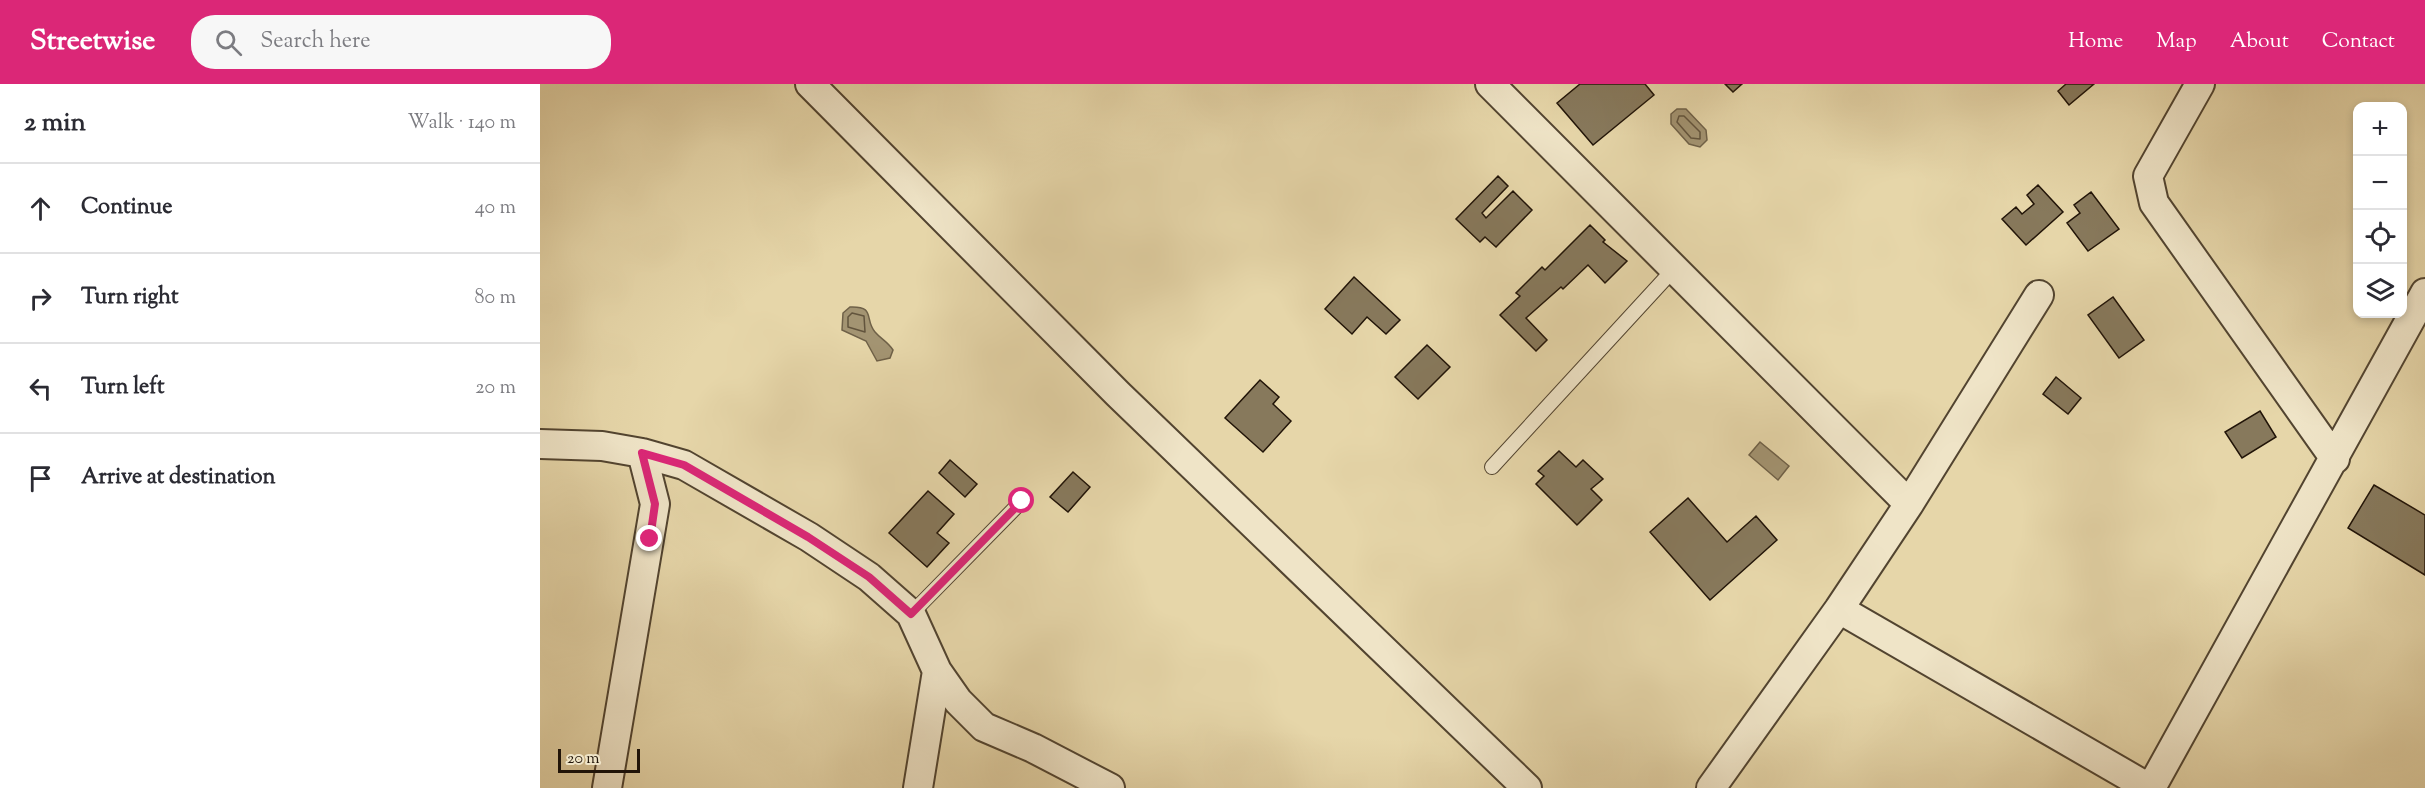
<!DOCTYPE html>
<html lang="en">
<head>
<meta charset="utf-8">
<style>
  body { margin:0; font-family:"Sorts Mill Goudy",serif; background:#f7f7f7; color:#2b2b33 }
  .controls { position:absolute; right:18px; top:18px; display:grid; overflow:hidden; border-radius:12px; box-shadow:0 3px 9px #0003 }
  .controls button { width:54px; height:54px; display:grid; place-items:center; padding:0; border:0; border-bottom:2px solid #e1e1e2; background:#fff; color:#2b2b33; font:30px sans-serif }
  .scale { position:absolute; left:18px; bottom:15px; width:82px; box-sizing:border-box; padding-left:6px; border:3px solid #211408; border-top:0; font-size:16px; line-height:21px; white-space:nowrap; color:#211408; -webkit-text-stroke:4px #efe4c7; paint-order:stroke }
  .stop { position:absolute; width:18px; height:18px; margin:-14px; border:4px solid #db2777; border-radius:50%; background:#fff }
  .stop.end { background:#db2777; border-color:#fff; box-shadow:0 2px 6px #0008 }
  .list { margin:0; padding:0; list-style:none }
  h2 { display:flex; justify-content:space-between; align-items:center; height:78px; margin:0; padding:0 24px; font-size:26px }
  h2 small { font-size:20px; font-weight:400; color:#7c7c81 }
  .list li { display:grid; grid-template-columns:39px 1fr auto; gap:18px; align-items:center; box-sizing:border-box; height:90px; padding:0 24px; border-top:2px solid #e1e1e2 }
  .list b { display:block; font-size:22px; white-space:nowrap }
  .list em { font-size:20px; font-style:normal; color:#7c7c81 }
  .icon { flex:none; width:33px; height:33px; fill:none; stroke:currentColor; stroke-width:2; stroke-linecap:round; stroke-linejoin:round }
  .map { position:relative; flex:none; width:1885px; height:704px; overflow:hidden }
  header { display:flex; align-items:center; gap:36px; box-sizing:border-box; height:84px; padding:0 30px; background:#db2777; color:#fff }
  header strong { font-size:28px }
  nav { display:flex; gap:33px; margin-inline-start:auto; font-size:21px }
  .search { width:420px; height:54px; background:#f7f7f7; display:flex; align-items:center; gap:15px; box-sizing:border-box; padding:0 21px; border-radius:24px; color:#7c7c81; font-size:22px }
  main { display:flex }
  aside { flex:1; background:#fff }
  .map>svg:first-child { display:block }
  .water { fill:#a39472; stroke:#6f6148; stroke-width:1.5 }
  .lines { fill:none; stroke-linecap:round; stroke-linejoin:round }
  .shore { stroke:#62543d; stroke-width:1.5 }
  .building { fill:#87795c; stroke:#211408; stroke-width:1.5 }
  .lane-casing { stroke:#524430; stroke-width:16 }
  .street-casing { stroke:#524430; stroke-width:32 }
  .lane { stroke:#efe4c7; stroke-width:14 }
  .street { stroke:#efe4c7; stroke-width:28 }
  .route { stroke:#db2777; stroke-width:8 }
</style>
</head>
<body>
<header>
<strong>Streetwise</strong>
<div class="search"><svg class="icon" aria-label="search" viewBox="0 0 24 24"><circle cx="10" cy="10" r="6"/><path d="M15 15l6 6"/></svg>Search here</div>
<nav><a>Home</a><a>Map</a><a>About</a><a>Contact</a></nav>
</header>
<main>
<aside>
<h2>2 min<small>Walk · 140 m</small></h2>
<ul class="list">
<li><svg class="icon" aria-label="ahead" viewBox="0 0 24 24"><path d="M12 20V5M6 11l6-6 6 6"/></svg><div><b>Continue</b></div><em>40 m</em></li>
<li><svg class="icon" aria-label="right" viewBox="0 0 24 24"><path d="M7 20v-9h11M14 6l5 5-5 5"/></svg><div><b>Turn right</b></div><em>80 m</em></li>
<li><svg class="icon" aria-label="left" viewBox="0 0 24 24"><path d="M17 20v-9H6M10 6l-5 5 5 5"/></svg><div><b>Turn left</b></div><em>20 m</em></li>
<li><svg class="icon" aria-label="arrive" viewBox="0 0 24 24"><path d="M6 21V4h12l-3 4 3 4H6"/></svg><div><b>Arrive at destination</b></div></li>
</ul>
</aside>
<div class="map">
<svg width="1885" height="704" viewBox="0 0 1885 704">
  <rect width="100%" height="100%" fill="#e6d6a9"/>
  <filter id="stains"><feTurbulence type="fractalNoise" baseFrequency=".00333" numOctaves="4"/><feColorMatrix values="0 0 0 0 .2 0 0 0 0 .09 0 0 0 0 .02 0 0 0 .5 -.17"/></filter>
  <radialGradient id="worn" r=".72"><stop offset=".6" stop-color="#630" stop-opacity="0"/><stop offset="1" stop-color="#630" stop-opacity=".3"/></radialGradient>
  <!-- water -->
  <path class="water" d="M1137 25H1146L1166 46 1167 56 1160 63 1149 60 1131 40V30Z
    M310 223C336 222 324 235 335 248 341 255 348 258 353 266L350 274 337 277 326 257 302 246 303 229Z
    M1220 358 1249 382 1238 396 1209 371Z"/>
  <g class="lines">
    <!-- shore -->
    <path class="shore" d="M1139 32H1144L1160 48V55L1151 54 1137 38Z
      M312 229 324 232 325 248 308 243V233Z"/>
  </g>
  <!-- building -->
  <path class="building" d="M1040 0H1105L1114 11 1053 61 1017 19Z
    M1185 0H1202L1193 8Z
    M1526 0H1554L1529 21 1518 7Z
    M958 92 968 102 942 129 946 134 973 107 992 126 956 163 945 153 940 158 916 135Z
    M1498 101 1523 128 1486 161 1462 135 1476 123 1482 130 1494 120 1487 111Z
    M1551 108 1579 145 1548 167 1527 139 1540 129 1534 121Z
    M1050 141 1065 156 1063 158 1087 177 1065 199 1048 181 1023 205 1021 203 986 234 1007 256 996 267 960 231 980 212 976 209 1002 183 1005 186Z
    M814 193 860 236 846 250 827 233 812 250 785 225Z
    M1573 213 1604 256 1579 274 1548 231Z
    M887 261 910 283 878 315 855 293Z
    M1516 293 1541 314 1528 330 1503 310Z
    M720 296 739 313 733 320 751 337 723 368 685 334Z
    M1720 327 1736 353 1702 374 1685 348Z
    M1019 367 1036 383 1043 376 1063 395 1051 405 1062 416 1037 441 996 400 1004 392 998 387Z
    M410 376 437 400 425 413 399 389Z
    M533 388 550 403 528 428 510 413Z
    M1834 401 1885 431V491L1808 444Z
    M388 407 414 430 397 449 409 459 387 483 349 449Z
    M1148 414 1187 458 1216 432 1237 456 1170 516 1110 448Z"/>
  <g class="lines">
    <!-- lane casing -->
    <g class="lane-casing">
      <path id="lane" d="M952 383 1134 185
        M371 530 482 417"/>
    </g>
    <!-- street casing -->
    <g class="street-casing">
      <path id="street" d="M270 0 578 310 987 704
        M950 0 1369 420
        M1660 0 1608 92 1614 119 1795 375
        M0 360 62 362 102 369 144 381 269 453 329 493 371 530 397 587 418 617 444 643 493 664 570 704
        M1299 525 1609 704
        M67 704 115 420 102 369
        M378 704 397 587
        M1171 704 1299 525 1369 420 1499 211
        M1611 704 1885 209"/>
    </g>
    <!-- lane -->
    <use href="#lane" class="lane"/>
    <!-- street -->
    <use href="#street" class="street"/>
  </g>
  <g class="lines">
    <!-- route -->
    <path class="route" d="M110 455 115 420 102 369 144 381 268 453 329 493 371 530 482 417"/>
  </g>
  <rect width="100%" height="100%" filter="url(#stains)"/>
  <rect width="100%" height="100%" fill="url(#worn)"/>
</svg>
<div class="controls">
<button>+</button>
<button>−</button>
<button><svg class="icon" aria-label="locate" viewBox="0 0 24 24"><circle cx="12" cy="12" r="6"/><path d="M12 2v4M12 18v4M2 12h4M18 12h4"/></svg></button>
<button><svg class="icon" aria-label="layers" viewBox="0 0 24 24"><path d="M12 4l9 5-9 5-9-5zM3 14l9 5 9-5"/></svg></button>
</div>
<div class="scale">20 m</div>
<div class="stop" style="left:482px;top:417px"></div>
<div class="stop end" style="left:110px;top:455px"></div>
</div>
</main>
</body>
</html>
